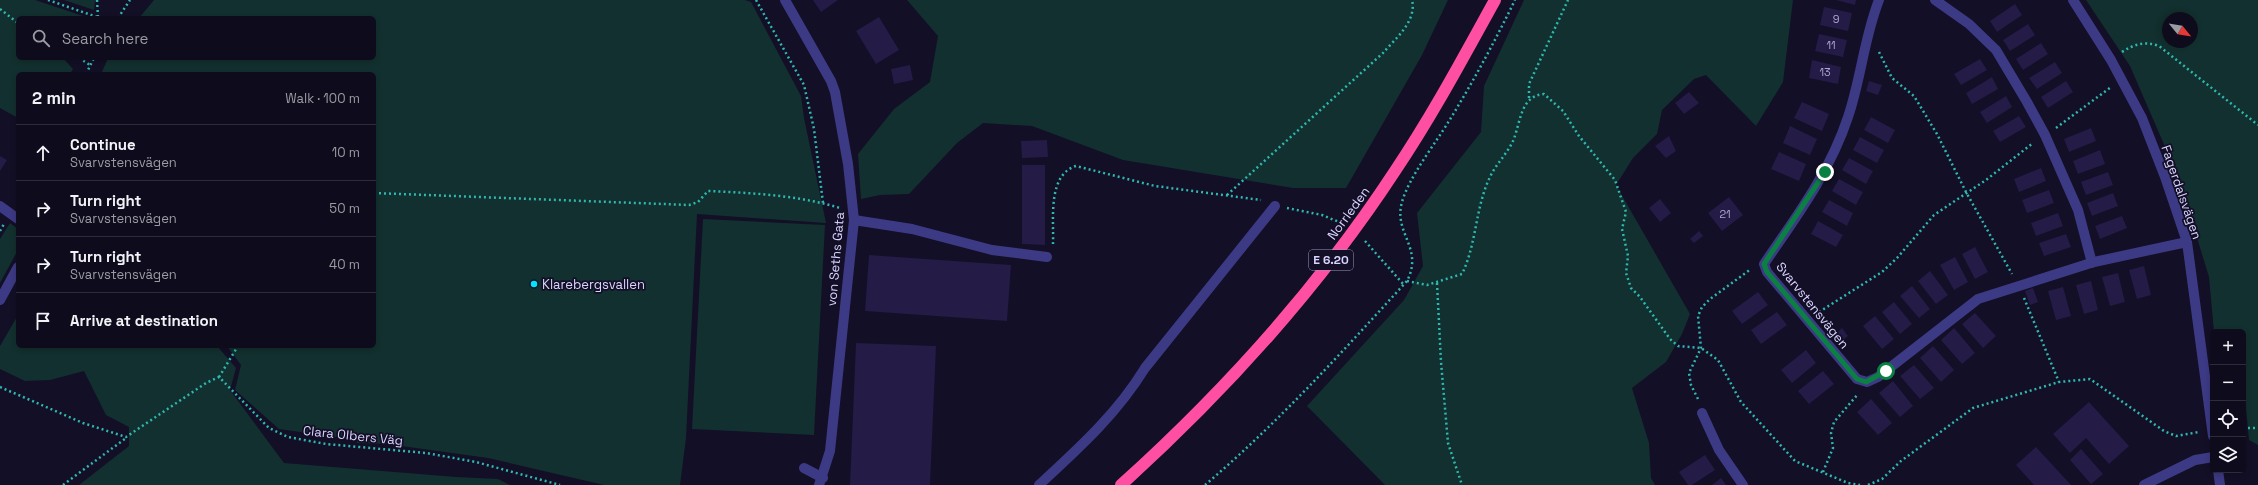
<!DOCTYPE html>
<html lang="en">
<head>
<meta charset="utf-8">
<style>
  body { margin:0; font-family:"Space Grotesk",sans-serif; background:#171425; color:#f1f3f6 }
  .controls { position:absolute; right:12px; bottom:12px; display:grid; overflow:hidden; border-radius:6px; box-shadow:0 2px 6px #0003 }
  .controls button { width:36px; height:36px; display:grid; place-items:center; padding:0; border:0; border-bottom:1px solid #2e2b3b; background:#0e0b1c; color:#f1f3f6; font:20px sans-serif }
  .compass { position:absolute; left:2162px; top:12px; width:36px; height:36px; border-radius:50%; background:#0e0b1c; box-shadow:0 2px 6px #0003; rotate:120deg }
  .stop { position:absolute; width:12px; height:12px; margin:-9px; border:3px solid #0b8043; border-radius:50%; background:#fff }
  .stop.end { background:#0b8043; border-color:#fff; box-shadow:0 1px 4px #0008 }
  .list { margin:0; padding:0; list-style:none }
  h2 { display:flex; justify-content:space-between; align-items:center; height:52px; margin:0; padding:0 16px; font-size:17px }
  h2 small { font-size:13px; font-weight:400; color:#9b9ba3 }
  .list li { display:grid; grid-template-columns:26px 1fr auto; gap:12px; align-items:center; box-sizing:border-box; height:56px; padding:0 16px; border-top:1px solid #2e2b3b }
  .list b { display:block; font-size:15px; white-space:nowrap }
  .list p { margin:0; font-size:13px; white-space:nowrap; color:#9b9ba3 }
  .list em { font-size:13px; font-style:normal; color:#9b9ba3 }
  .icon { flex:none; width:22px; height:22px; fill:none; stroke:currentColor; stroke-width:2; stroke-linecap:round; stroke-linejoin:round }
  .map { position:relative; flex:none; width:2258px; height:485px; overflow:hidden }
  .search { position:absolute; background:#0e0b1c; box-shadow:0 2px 6px #0003; left:16px; top:16px; width:360px; height:44px; display:flex; align-items:center; gap:10px; box-sizing:border-box; padding:0 14px; border-radius:6px; color:#9b9ba3; font-size:15px }
  .panel { position:absolute; background:#0e0b1c; box-shadow:0 2px 6px #0003; left:16px; top:72px; width:360px; height:276px; border-radius:6px }
  .map>svg:first-child { display:block }
  .green { fill:#12302f; fill-rule:evenodd }
  .building { fill:#241b47 }
  .lines { fill:none; stroke-linecap:round; stroke-linejoin:round }
  .path { stroke:#2fb8b0; stroke-width:2.5; stroke-dasharray:2 3; stroke-linecap:butt }
  .lane { stroke:#3d3a85; stroke-width:10 }
  .street { stroke:#3d3a85; stroke-width:10 }
  .highway { stroke:#ff4fa3; stroke-width:12 }
  .route { stroke:#0b8043; stroke-width:5 }
  .poi-dot { fill:#00e5ff; stroke:#130f26; stroke-width:1.5 }
  .labels { text-anchor:middle; stroke-width:3.5; stroke-linejoin:round; paint-order:stroke }
  .number-label { font-size:11px; fill:#aca6d1 }
  .shield { fill:#130f26; stroke:#9e99be; stroke-width:1 }
  .shield-label { font-size:12px; font-weight:bold; fill:#d9d4ff }
  .street-label { font-size:13px; fill:#d9d4ff; stroke:#130f26 }
  .poi-label { font-size:13px; fill:#d9d4ff; stroke:#130f26; text-anchor:start }
</style>
</head>
<body>
<div class="map">
<svg width="2258" height="485" viewBox="0 0 2258 485">
  <rect width="100%" height="100%" fill="#130f26"/>
  <!-- green -->
  <path class="green" d="M0 0H35L89 18H18V58H63L73 69 70 74H18V118L0 108Z
    M64 0H95L94 10Z
    M154 0H745L751 2 801 96 804 118 826 223 697 214 686 438 680 485H604L488 458 387 444 357 443V440L279 429 235 390 241 365 227 346H374V74H101L108 58H374V18H139Z
    M907 0H1448L1422 55 1346 188H1293L1123 160 1032 126 983 123 957 143 909 194 880 195 861 199 858 154 894 109 930 82 938 36Z
    M1524 0H1793L1783 82 1756 126 1706 75 1694 79 1662 110 1657 134 1633 158 1616 185 1690 314 1682 334 1666 362 1632 388 1649 443 1651 478 1655 485H1385L1307 406 1404 300 1423 266 1417 213 1481 132 1484 86Z
    M2086 0H2258V445L2249 440 2245 398H2243V332H2214L2209 277 2179 179 2130 66ZM2168 18H2192V42H2168Z
    M703 219 825 225 814 435 692 429Z
    M10 223 18 229V250L0 283V239Z
    M18 315V346H217L236 368 230 390 284 463 456 477 498 479 510 485H79L129 446V427L106 415 84 371 50 380 25 381 0 369V346Z"/>
  <!-- building -->
  <path class="building" d="M813 0H838L821 12Z
    M1836 0H1856L1855 5Z
    M2015 4 2022 15 1997 32 1990 21Z
    M1824 7 1852 13 1848 31 1820 25Z
    M879 17 899 50 876 64 856 31Z
    M2028 24 2035 35 2010 51 2003 40Z
    M1819 34 1847 40 1843 57 1815 51Z
    M2041 43 2048 54 2023 70 2016 59Z
    M1980 59 1987 70 1961 85 1954 74Z
    M1812 60 1841 67 1838 84 1809 78Z
    M2055 62 2062 73 2037 89 2029 78Z
    M910 65 913 80 894 84 891 69Z
    M1992 77 1998 89 1972 104 1966 93Z
    M1869 81 1882 85 1878 95 1866 91Z
    M2066 81 2073 92 2048 108 2041 97Z
    M1689 92 1699 103 1684 114 1675 103Z
    M2006 96 2012 107 1987 123 1980 112Z
    M1802 102 1829 114 1822 131 1794 118Z
    M2019 116 2026 127 2000 142 1993 131Z
    M1871 117 1895 130 1888 143 1864 130Z
    M1790 126 1817 139 1810 155 1783 143Z
    M2091 128 2096 141 2069 152 2064 139Z
    M1669 136 1676 151 1666 158 1655 146Z
    M1860 137 1884 150 1877 163 1853 150Z
    M1047 140 1048 157 1022 158 1021 141Z
    M2100 150 2105 164 2078 174 2073 161Z
    M1779 152 1806 164 1799 181 1771 169Z
    M0 156 7 160 0 171Z
    M1849 158 1873 171 1866 184 1842 170Z
    M1022 165H1045V245L1022 244Z
    M2041 168 2046 181 2019 192 2014 179Z
    M2108 172 2113 185 2086 195 2081 182Z
    M1839 179 1863 192 1856 205 1832 191Z
    M2049 190 2054 203 2027 213 2022 200Z
    M2113 193 2118 206 2092 216 2087 203Z
    M1729 197 1743 215 1722 231 1708 213Z
    M1660 199 1671 213 1660 222 1649 208Z
    M1829 200 1853 213 1847 226 1822 212Z
    M2058 213 2063 226 2036 236 2031 223Z
    M2122 216 2127 228 2100 239 2095 226Z
    M1818 221 1843 235 1836 247 1811 234Z
    M1699 231 1703 236 1694 243 1690 239Z
    M2066 234 2071 247 2044 256 2039 243Z
    M1975 247 1988 272 1975 279 1962 254Z
    M869 255 1011 265 1007 321 865 311Z
    M1955 257 1968 282 1954 290 1940 265Z
    M2144 266 2151 295 2137 299 2129 270Z
    M1930 271 1948 295 1936 304 1918 281Z
    M2118 273 2125 302 2110 306 2102 277Z
    M2091 281 2098 310 2084 314 2076 285Z
    M1912 286 1930 309 1919 318 1900 296Z
    M2063 287 2071 316 2056 320 2048 291Z
    M2033 288 2038 302 2030 305 2025 291Z
    M1758 292 1768 305 1742 324 1732 311Z
    M1894 302 1912 324 1900 334 1882 312Z
    M1777 312 1787 325 1761 344 1751 330Z
    M1975 313 1996 336 1983 348 1962 324Z
    M1875 316 1894 339 1882 349 1863 326Z
    M1842 328 1848 336 1838 344 1832 337Z
    M1954 328 1975 353 1962 364 1941 340Z
    M856 343 936 346 930 485H850Z
    M1933 346 1954 370 1941 382 1920 358Z
    M1806 350 1816 363 1792 383 1781 370Z
    M1914 365 1934 388 1920 399 1900 376Z
    M1823 371 1834 384 1809 404 1798 391Z
    M1893 381 1913 406 1900 417 1879 393Z
    M1871 399 1892 423 1878 435 1857 412Z
    M2089 402 2129 446 2109 464 2086 438 2070 453 2053 434Z
    M2036 447 2071 485H2034L2016 465Z
    M2081 449 2103 474 2091 484 2070 460Z
    M1705 455 1715 470 1692 485H1688L1679 472Z
    M1721 478 1726 485H1712Z"/>
  <g class="lines">
    <!-- path -->
    <path class="path" d="M48 0 100 18
      M97 0 98 17
      M756 0 804 85 814 129 823 203
      M0 9 18 23
      M118 18 130 0
      M1879 52 1892 78 1914 96 1937 134 1966 192 2012 274
      M2122 52C2134 44 2145 41 2159 46L2258 125
      M79 58 90 65
      M86 74 94 58
      M1529 98V84L1568 0
      M2056 128 2111 87
      M374 193 689 205 698 202 708 191C752 193 797 195 840 208
      M1227 195 1383 53C1396 38 1417 21 1412 0
      M1287 208 1322 215 1339 222
      M0 231 4 224
      M1365 241 1404 285
      M1053 244C1054 220 1047 175 1076 166L1155 186 1261 200
      M1407 281 1427 285 1462 274C1477 243 1475 208 1490 177 1496 164 1507 154 1513 141 1521 122 1520 96 1544 94L1563 111 1579 136 1615 180 1626 212 1622 229 1628 256 1626 273 1631 288 1640 297 1670 339 1678 346 1701 348 1718 360 1741 402 1795 461 1848 483 1860 485
      M1437 283 1441 362 1448 443 1462 485
      M2024 298 2059 382
      M1819 312 1882 272 1897 258 1934 215 1986 180 2033 143
      M219 377 238 346
      M0 387 83 423 126 437 206 383 219 377 269 428 288 437 326 444 426 453 476 462 560 485
      M1698 399 1691 385 1689 373 1701 348 1698 316 1702 307 1710 299 1751 269
      M2243 428H2258
      M1823 472 1833 448 1831 433 1834 422 1858 394
      M63 485 126 438
      M1205 485C1279 422 1342 352 1407 281 1424 248 1393 233 1402 202 1409 177 1435 144 1449 121 1473 82 1495 41 1515 0
      M1868 485 1882 479 1901 461 1973 408 2059 382 2090 379 2164 431 2176 436 2199 432"/>
    <!-- lane -->
    <path class="lane" d="M854 220 912 229 992 250 1047 257
      M804 468 823 478
      M1039 485C1078 449 1117 414 1145 368L1275 206"/>
    <!-- street -->
    <path class="street" d="M785 0 831 81 835 92 848 164 854 220 830 451 819 485
      M1879 0C1864 38 1861 79 1848 117 1830 172 1796 217 1764 264L1767 272 1857 379 1867 382 1878 377 1978 299 2094 262 2187 242
      M1935 0 1969 24 1996 50 2027 102 2045 135 2078 210 2092 263
      M2073 0 2111 60 2142 118 2165 177 2187 242 2213 436
      M0 206 18 219
      M0 300 18 267
      M1702 413 1719 450 1743 485
      M2218 470 2220 485
      M2144 485 2195 460 2213 457"/>
    <!-- highway -->
    <path class="highway" d="M1121 485C1224 392 1319 287 1395 171 1432 116 1463 58 1495 0"/>
  </g>
  <g class="lines">
    <!-- route -->
    <path class="route" d="M1825 172 1764 264 1767 272 1857 379 1866 382 1886 371"/>
  </g>
  <!-- markers -->
  <circle class="poi-dot" cx="534" cy="284" r="4"/>
  <g class="labels">
    <!-- number labels -->
    <g class="number-label">
      <text x="1836" y="23">9</text>
      <text x="1831" y="49">11</text>
      <text x="1825" y="76">13</text>
      <text x="1725" y="218">21</text>
    </g>
    <!-- shield labels -->
    <rect class="shield" x="1309" y="250" width="44" height="20" rx="3"/>
    <g class="shield-label">
      <text x="1331" y="264">E 6.20</text>
    </g>
    <!-- street labels -->
    <g class="street-label">
      <text transform="translate(2182 192) rotate(71)" y="5">Fagerdalsvägen</text>
      <text transform="translate(1348 213) rotate(-54)" y="5">Norrleden</text>
      <text transform="translate(835 259) rotate(-85)" y="5">von Seths Gata</text>
      <text transform="translate(1813 305) rotate(51)" y="5">Svarvstensvägen</text>
      <text transform="translate(353 435) rotate(6)" y="5">Clara Olbers Väg</text>
    </g>
    <!-- poi labels -->
    <g class="poi-label">
      <text x="542" y="289">Klarebergsvallen</text>
    </g>
  </g>
</svg>
<div class="controls">
<button>+</button>
<button>−</button>
<button><svg class="icon" aria-label="locate" viewBox="0 0 24 24"><circle cx="12" cy="12" r="6"/><path d="M12 2v4M12 18v4M2 12h4M18 12h4"/></svg></button>
<button><svg class="icon" aria-label="layers" viewBox="0 0 24 24"><path d="M12 4l9 5-9 5-9-5zM3 14l9 5 9-5"/></svg></button>
</div>
<svg class="compass" viewBox="-18 -18 36 36"><path d="M0-13l5 13h-10z" fill="#e53935"/><path d="M0 13l5-13h-10z" fill="#9b9ba3"/></svg>
<div class="stop" style="left:1886px;top:371px"></div>
<div class="stop end" style="left:1825px;top:172px"></div>
<div class="search"><svg class="icon" aria-label="search" viewBox="0 0 24 24"><circle cx="10" cy="10" r="6"/><path d="M15 15l6 6"/></svg>Search here</div>
<section class="panel">
<h2>2 min<small>Walk · 100 m</small></h2>
<ul class="list">
<li><svg class="icon" aria-label="ahead" viewBox="0 0 24 24"><path d="M12 20V5M6 11l6-6 6 6"/></svg><div><b>Continue</b><p>Svarvstensvägen</p></div><em>10 m</em></li>
<li><svg class="icon" aria-label="right" viewBox="0 0 24 24"><path d="M7 20v-9h11M14 6l5 5-5 5"/></svg><div><b>Turn right</b><p>Svarvstensvägen</p></div><em>50 m</em></li>
<li><svg class="icon" aria-label="right" viewBox="0 0 24 24"><path d="M7 20v-9h11M14 6l5 5-5 5"/></svg><div><b>Turn right</b><p>Svarvstensvägen</p></div><em>40 m</em></li>
<li><svg class="icon" aria-label="arrive" viewBox="0 0 24 24"><path d="M6 21V4h12l-3 4 3 4H6"/></svg><div><b>Arrive at destination</b></div></li>
</ul>
</section>
</div>
</body>
</html>
